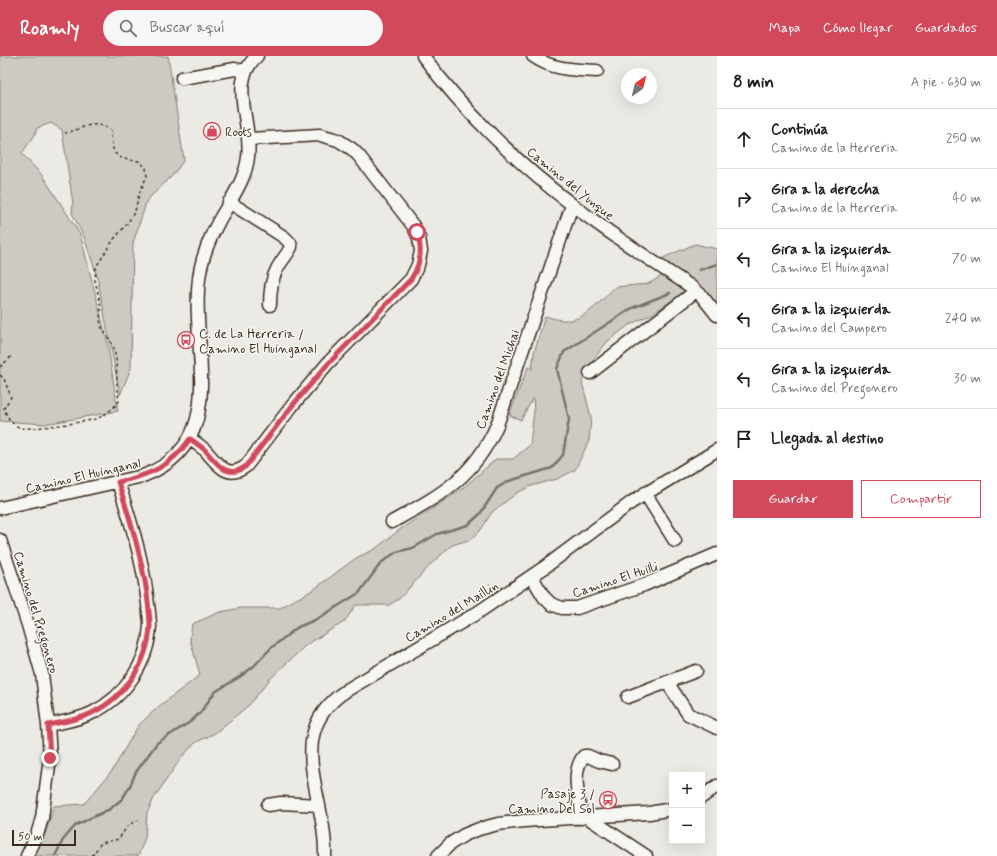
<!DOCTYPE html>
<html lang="es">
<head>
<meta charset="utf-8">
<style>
  body { margin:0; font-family:Mynerve,sans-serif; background:#f6f6f6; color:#222 }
  .controls { position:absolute; right:12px; bottom:12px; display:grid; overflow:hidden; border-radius:0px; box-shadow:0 4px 16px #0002 }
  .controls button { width:36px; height:36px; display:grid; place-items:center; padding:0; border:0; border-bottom:1px solid #e0e0e0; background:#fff; color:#222; font:20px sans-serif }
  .compass { position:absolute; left:621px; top:12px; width:36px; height:36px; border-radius:50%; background:#fff; box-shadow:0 4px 16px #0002; rotate:35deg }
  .scale { position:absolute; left:12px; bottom:10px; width:64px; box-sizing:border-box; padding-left:4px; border:2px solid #3b2a1e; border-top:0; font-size:11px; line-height:14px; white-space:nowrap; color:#3b2a1e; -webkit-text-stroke:3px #f6f6f2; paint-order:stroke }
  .stop { position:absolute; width:12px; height:12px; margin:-9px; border:3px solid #d1495b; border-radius:50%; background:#fff }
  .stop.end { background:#d1495b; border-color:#fff; box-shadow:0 1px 4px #0008 }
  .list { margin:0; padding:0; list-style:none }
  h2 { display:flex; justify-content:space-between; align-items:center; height:52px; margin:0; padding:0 16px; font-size:17px }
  h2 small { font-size:13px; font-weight:400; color:#767676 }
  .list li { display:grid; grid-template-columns:26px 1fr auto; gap:12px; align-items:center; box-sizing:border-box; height:60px; padding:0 16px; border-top:1px solid #e0e0e0 }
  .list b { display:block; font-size:15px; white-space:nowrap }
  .list p { margin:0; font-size:13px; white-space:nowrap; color:#767676 }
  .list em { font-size:13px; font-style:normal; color:#767676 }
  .actions { display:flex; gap:8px; padding:12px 16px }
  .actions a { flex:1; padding:9px 0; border:1px solid #d1495b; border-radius:0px; text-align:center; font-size:14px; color:#d1495b }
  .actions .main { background:#d1495b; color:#fff }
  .icon { flex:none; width:22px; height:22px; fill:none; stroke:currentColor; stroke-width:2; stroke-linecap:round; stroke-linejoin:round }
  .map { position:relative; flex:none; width:717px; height:800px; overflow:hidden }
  header { display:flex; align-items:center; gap:24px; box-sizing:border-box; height:56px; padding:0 20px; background:#d1495b; color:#fff }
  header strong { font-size:19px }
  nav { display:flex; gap:22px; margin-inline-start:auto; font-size:14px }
  .search { width:280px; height:36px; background:#f6f6f6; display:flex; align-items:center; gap:10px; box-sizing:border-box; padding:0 14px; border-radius:22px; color:#767676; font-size:15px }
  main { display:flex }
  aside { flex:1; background:#fff }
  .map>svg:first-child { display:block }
  .green { fill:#cdcac4; stroke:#847a71 }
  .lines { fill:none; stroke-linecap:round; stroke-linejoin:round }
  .stream { stroke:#7c7167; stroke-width:2.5 }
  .minor-casing { stroke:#3b2a1e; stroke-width:15 }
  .path { stroke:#3b2a1e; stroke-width:1.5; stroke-dasharray:3 3; stroke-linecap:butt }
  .minor { stroke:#f6f6f2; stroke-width:12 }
  .route { stroke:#d1495b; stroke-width:5 }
  .labels { text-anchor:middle; stroke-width:3; stroke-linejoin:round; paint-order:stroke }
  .poi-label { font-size:13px; fill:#3b2a1e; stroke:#f6f6f2; text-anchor:start }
  .street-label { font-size:13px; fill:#3b2a1e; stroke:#f6f6f2 }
</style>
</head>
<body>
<header>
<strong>Roamly</strong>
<div class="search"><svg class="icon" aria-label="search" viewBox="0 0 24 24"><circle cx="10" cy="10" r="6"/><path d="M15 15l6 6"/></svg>Buscar aquí</div>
<nav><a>Mapa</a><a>Cómo llegar</a><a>Guardados</a></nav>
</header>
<main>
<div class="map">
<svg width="717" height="800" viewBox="0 0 717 800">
  <rect width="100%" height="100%" fill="#ebeae5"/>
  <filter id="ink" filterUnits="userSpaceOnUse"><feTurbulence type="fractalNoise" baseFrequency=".025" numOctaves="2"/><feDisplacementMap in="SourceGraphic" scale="8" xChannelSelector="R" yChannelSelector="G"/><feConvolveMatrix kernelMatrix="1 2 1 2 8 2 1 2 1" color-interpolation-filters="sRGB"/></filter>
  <g filter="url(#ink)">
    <!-- green -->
    <path class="green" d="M0 0H168L184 104 173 119 147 144 133 187 131 312 120 339 97 220 84 181 72 157 73 148 62 74 51 67 37 72C34 85 27 87 22 98L42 119 80 178 107 284 118 355 45 368 0 365Z
      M695 188 717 193V248L697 228 661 203Z
      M665 218 686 235 652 258 629 269 607 286 593 304 582 326 591 361 589 385 575 414 557 423 531 430 517 437 492 456 480 475 472 483 452 489 431 508 400 542 389 549H356L344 566 306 589 270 623 249 649 215 677 195 687 181 702 154 742 147 757 145 782 138 800H32L45 778 54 750 84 748 112 715 138 670 158 651 200 619 190 583 192 568 220 556 241 552H280L313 534 356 502 375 493 402 472 435 451 463 432 496 403H513L530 389 534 355 533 342 521 364 509 359 528 311 532 313 534 297 545 260C552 262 561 265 570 264 587 262 603 243 615 231L648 228Z"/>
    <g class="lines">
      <!-- stream -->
      <path class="stream" d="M699 214 717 208
        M55 800 63 784 76 769 110 753 122 743 129 732 136 716 157 687 190 666 200 657 215 636 241 620 254 610 271 592 298 571 317 563 359 537 381 507 396 496 413 492 437 478 468 469 480 458 497 432 509 425 552 412 563 399 569 363 557 313 564 296 632 252 670 237"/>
      <!-- minor casing -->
      <g class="minor-casing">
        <path id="minor" d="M423 0C463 54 520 110 574 150 611 179 651 204 690 230L701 239 717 259
          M533 0C552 14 575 14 597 15
          M182 22 235 13 245 15
          M229 146 284 181 290 187 291 191C287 199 281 205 277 213 271 224 270 237 270 249
          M590 317 696 235
          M190 383C195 386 200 390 205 394 217 407 227 425 246 410L292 350 328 307 411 223 418 209 421 195 419 182 414 171 359 100 352 93 338 84 320 79 249 83
          M645 437 675 485
          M0 452 143 420C240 383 181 277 203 203 208 185 217 167 227 151 236 135 246 120 248 101 253 67 227 27 257 0
          M392 466C440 439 474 422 497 369L572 149
          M0 484 28 569 42 618 48 669 50 702 42 762 37 779 27 800
          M532 521 544 541 551 548 562 552H577L644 529 717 498
          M667 626 688 658 717 672
          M628 641 696 615
          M48 669C63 666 78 664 92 657 125 641 148 607 150 570 150 560 148 550 147 540 142 501 130 463 118 426
          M702 741 717 730
          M268 749 281 747 319 749
          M587 761 646 800
          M581 762C580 743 570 716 584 700H588L599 705 612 708
          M325 800C327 739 281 677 347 634L477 557 545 511 632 446 717 394
          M438 800 450 788 464 779 479 773 498 768 524 765 649 757 672 753"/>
      </g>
      <!-- path -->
      <path class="path" d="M0 311 12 300
        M0 319 4 323 11 341 4 352C6 360 12 369 21 372 27 374 87 366 95 363 105 360 113 353 119 345L117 328 116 302 113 289 102 272 100 264 101 251 95 224 96 211 114 183 127 168 135 155 139 138 147 120 146 112 139 105C114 103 112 99 111 75 93 61 83 74 65 77
        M92 800 101 787 119 783C126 771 129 767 142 763"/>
      <!-- minor -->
      <use href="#minor" class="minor"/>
    </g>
  </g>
  <g class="lines" filter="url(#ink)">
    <!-- route -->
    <path class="route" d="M50 702 48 669C63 666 78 664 92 657 125 641 148 607 150 570 150 559 148 548 147 537 141 499 130 462 118 426 150 419 170 411 190 383 195 386 200 390 205 394 216 406 227 425 246 410L292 350 328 308 411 223C421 208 423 193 417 176"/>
  </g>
  <!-- icons -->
  <defs>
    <g id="shop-ring" transform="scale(0.9)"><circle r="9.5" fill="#f6f6f2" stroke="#d1495b" stroke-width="1.5"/><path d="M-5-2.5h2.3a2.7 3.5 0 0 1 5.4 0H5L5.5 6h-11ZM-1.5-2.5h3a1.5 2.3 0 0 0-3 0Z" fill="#d1495b"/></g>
    <g id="bus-ring" transform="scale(0.9)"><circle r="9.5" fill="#f6f6f2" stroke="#d1495b" stroke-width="1.5"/><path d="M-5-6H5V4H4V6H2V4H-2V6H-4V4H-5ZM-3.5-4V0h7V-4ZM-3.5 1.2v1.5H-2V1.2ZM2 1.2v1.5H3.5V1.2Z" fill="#d1495b"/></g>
  </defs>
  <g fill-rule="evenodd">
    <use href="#shop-ring" x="212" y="75"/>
    <use href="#bus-ring" x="186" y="284"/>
    <use href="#bus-ring" x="608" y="744"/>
  </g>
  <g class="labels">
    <!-- poi labels -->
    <g class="poi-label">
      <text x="225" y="80">Roots</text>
      <text x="199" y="282">C. de La Herreria /<tspan x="199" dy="15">Camino El Huinganal</tspan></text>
      <text x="595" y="742" text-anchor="end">Pasaje 3 /<tspan x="595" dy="15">Camino Del Sol</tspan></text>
    </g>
    <!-- street labels -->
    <g class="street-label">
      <text transform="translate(571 127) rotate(39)" y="5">Camino del Yunque</text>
      <text transform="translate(497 323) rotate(-70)" y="5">Camino del Michai</text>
      <text transform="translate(83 419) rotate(-13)" y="5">Camino El Huinganal</text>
      <text transform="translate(615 523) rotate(-18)" y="5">Camino El Huilli</text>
      <text transform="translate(451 555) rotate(-31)" y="5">Camino del Maillin</text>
      <text transform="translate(37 556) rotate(73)" y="5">Camino del Pregonero</text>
    </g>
  </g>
</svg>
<div class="controls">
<button>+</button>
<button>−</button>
</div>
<svg class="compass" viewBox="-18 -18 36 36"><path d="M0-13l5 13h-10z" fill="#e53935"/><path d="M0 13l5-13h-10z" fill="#767676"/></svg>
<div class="scale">50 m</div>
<div class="stop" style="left:417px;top:176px"></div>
<div class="stop end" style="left:50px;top:702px"></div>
</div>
<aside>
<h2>8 min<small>A pie · 630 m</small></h2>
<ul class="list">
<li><svg class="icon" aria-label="ahead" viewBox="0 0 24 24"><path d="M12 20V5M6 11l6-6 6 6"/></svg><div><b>Continúa</b><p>Camino de la Herreria</p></div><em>250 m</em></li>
<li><svg class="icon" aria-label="right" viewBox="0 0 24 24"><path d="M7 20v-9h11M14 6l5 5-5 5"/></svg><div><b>Gira a la derecha</b><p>Camino de la Herreria</p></div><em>40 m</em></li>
<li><svg class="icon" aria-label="left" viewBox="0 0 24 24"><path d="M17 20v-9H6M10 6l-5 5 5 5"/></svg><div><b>Gira a la izquierda</b><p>Camino El Huinganal</p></div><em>70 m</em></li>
<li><svg class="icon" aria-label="left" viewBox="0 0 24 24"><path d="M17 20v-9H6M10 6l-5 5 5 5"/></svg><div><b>Gira a la izquierda</b><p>Camino del Campero</p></div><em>240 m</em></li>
<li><svg class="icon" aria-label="left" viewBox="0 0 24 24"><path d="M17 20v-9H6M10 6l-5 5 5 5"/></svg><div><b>Gira a la izquierda</b><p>Camino del Pregonero</p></div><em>30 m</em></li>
<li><svg class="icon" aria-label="arrive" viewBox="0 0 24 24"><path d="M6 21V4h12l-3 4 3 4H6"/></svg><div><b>Llegada al destino</b></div></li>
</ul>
<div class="actions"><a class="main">Guardar</a><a>Compartir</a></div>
</aside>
</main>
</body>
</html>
